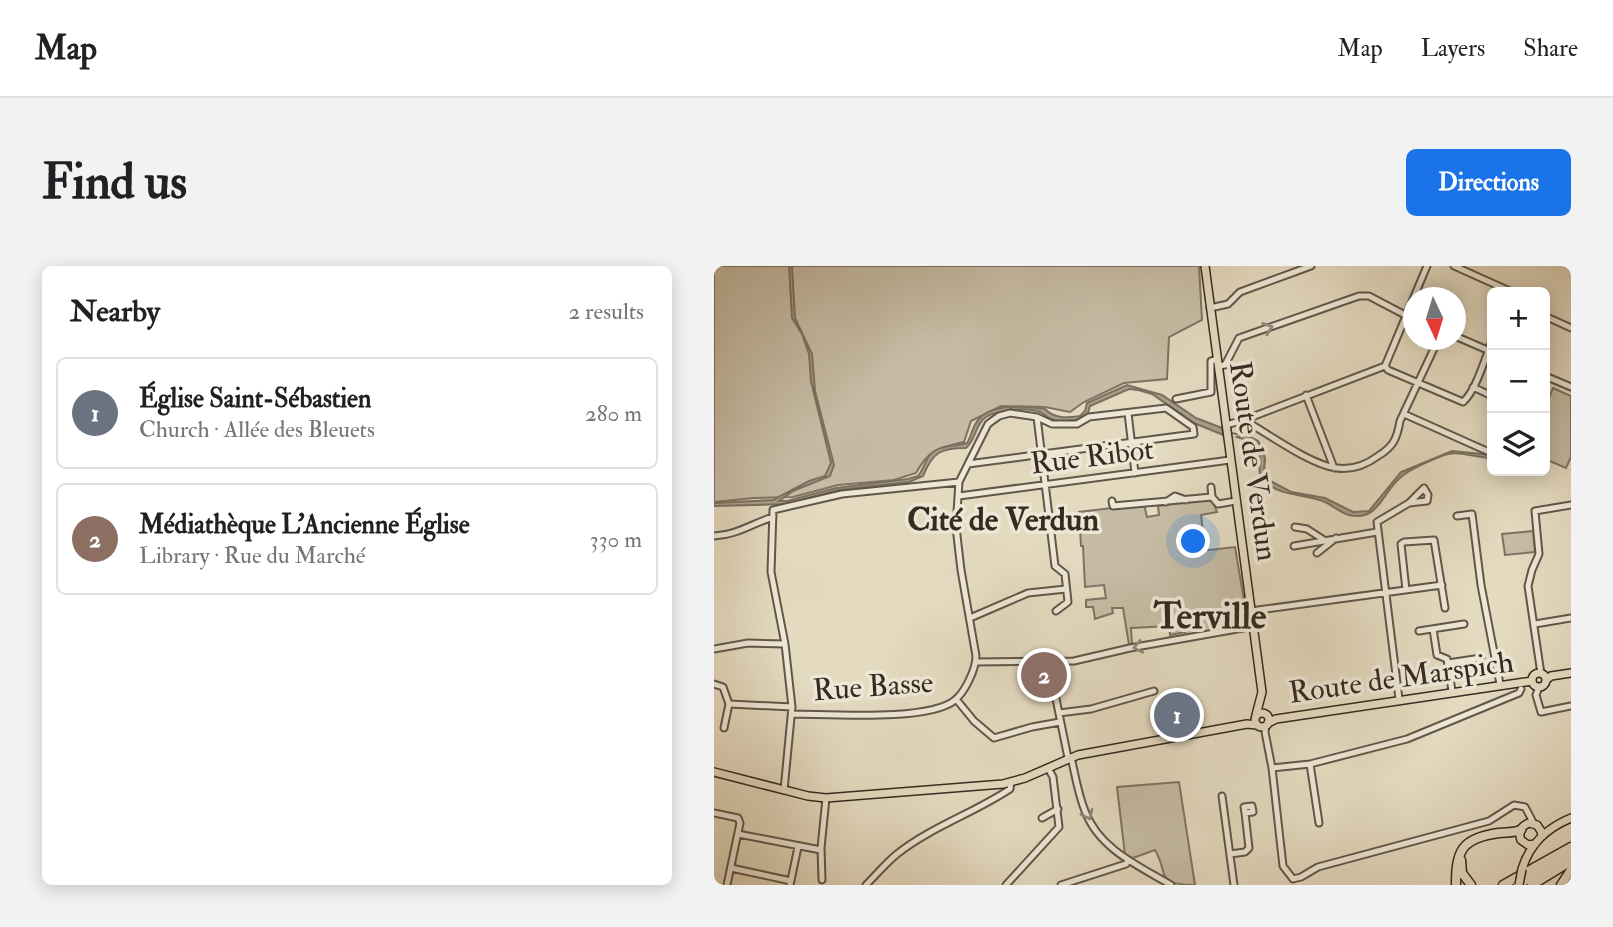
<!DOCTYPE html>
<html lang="en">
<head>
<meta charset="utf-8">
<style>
  body { margin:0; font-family:"IM FELL Double Pica",serif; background:#f2f2f2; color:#202124 }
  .controls { position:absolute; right:21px; top:21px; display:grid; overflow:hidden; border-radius:10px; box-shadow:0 4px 18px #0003 }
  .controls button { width:63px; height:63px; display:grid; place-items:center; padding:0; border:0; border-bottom:2px solid #e0e0e0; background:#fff; color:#202124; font:35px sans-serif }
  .compass { position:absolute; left:689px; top:21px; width:63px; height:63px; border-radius:50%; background:#fff; box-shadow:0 4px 18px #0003; rotate:176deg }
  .you { position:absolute; left:480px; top:276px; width:24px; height:24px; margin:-18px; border:5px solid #fff; border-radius:50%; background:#1a73e8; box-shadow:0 0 0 10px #1a73e833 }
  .badge { display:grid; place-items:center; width:46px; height:46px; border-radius:50%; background:#1a73e8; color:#fff; font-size:23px; font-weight:700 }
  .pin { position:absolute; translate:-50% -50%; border:4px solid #fff; box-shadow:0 2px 7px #0006 }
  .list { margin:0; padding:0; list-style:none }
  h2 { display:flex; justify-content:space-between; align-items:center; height:91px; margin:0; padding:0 28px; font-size:30px }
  h2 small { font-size:23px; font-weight:400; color:#757577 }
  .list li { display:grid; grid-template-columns:46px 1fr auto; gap:21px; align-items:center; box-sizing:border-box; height:112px; margin:0 14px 14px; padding:0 14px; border:2px solid #e0e0e0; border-radius:10px }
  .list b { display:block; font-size:26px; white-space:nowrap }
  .list p { margin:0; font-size:23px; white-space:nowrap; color:#757577 }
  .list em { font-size:23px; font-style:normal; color:#757577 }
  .icon { flex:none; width:38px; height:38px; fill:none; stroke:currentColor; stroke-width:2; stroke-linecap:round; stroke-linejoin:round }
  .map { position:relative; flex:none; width:857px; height:619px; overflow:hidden; border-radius:10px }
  header { display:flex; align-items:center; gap:42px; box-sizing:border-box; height:98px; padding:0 35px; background:#fff; border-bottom:2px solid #e0e0e0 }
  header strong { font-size:33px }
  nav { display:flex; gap:38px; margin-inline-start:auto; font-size:24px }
  .intro { display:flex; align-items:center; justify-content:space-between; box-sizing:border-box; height:168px; padding:0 42px }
  h1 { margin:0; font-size:49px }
  .button { padding:18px 32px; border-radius:10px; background:#1a73e8; color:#fff; font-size:24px; font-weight:700 }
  main { display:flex; gap:42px; padding:0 42px }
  aside { flex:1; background:#fff; border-radius:10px; box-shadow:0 4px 18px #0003 }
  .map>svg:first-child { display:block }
  .green { fill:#c6bca5; stroke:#7e7363; stroke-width:2 }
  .water { fill:#a99e8a; stroke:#7b7060; stroke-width:2 }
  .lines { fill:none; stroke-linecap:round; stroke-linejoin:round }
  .stream { stroke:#7b7060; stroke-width:2 }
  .minor-casing { stroke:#625649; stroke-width:9 }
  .major-casing { stroke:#362a21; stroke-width:10 }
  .highway-casing { stroke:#362a21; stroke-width:11 }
  .minor { stroke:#ede7d6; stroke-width:5 }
  .major { stroke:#e4dac0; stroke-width:7 }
  .highway { stroke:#e4dac0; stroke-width:8 }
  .major-bridge-casing { stroke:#362a21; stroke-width:10; stroke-linecap:butt }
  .major-bridge { stroke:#e4dac0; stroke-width:7 }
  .oneway { stroke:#92887c }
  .labels { text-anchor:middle; stroke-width:7; stroke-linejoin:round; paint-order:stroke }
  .street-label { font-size:30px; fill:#362a21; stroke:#ede7d6 }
  .neighbourhood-label { font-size:32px; font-weight:bold; fill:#362a21; stroke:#ede7d6 }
  .district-label { font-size:37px; font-weight:bold; fill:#362a21; stroke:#ede7d6 }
</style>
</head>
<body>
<header>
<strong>Map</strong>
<nav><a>Map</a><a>Layers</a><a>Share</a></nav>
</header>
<div class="intro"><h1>Find us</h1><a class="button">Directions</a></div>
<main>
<aside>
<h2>Nearby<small>2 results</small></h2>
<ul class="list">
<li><span class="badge" style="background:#6b7280">1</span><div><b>Église Saint-Sébastien</b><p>Church · Allée des Bleuets</p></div><em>280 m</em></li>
<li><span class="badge" style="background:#8d6e63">2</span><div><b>Médiathèque L'Ancienne Église</b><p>Library · Rue du Marché</p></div><em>330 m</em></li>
</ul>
</aside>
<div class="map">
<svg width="857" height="619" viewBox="0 0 857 619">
  <rect width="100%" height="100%" fill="#e4dac0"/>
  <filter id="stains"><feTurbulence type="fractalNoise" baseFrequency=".00286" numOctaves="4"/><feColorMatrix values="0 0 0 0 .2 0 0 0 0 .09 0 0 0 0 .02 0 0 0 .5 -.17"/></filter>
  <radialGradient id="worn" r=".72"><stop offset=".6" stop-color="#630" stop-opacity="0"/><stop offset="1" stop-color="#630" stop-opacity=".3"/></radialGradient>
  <!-- green -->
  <path class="green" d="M0 0H485L488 54 455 71 453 113 410 117 370 136 356 146 331 141 287 140 257 155 250 176C224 182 215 183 202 207L180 214 124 219 79 231 40 232 0 236Z
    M839 122 857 130V191L852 202 831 193V141Z
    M492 233 499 236 503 246 487 249 491 283 495 284 521 281 534 358 472 369 471 366 456 369 455 360 417 362 418 378 415 379 409 342H398L399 347 381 353 379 341H372V334L392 332 390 319 371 321 369 280H367L365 246 430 238 433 251 445 249 444 240Z
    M819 265 821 286 791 289 788 268Z
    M465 516 481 619C440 619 455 607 441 584L419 592 411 589 403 521Z"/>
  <!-- water -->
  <path class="water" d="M75 0H78L81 52 98 88 101 125 120 199 116 210 79 225 65 235H73L122 222 194 213 204 210C209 204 211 196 215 190 225 178 241 181 253 177 257 171 258 163 262 157 274 136 311 140 331 143 340 153 354 152 366 150L371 145 373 137 413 119 448 129 482 152 508 162 509 169 480 157 438 128 424 124 415 123 376 140 374 147 368 153C358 155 345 157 335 152 331 150 330 147 326 146 313 141 285 143 272 151 261 158 262 174 252 182 226 182 219 186 209 210L195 216 124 224 73 238 0 240V237L59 234 95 215 111 210 117 197 97 115 95 88 88 68 78 52Z
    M530 168 544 175 548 182 551 192 550 207 555 214 577 226 611 232 639 246 655 245 687 206 738 185 778 189V192C763 192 745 184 730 189 720 193 694 204 687 211 668 226 665 256 635 249 626 247 620 240 611 236 592 227 570 232 551 216 535 202 563 182 523 171Z"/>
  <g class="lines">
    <!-- stream -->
    <path class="stream" d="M287 146 298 143
      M517 167 528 169"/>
    <!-- minor casing -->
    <g class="minor-casing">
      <path id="minor" d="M740 0 798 26
        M496 42 514 38 526 26 597 0
        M831 55 833 51 857 62
        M741 70 778 86
        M504 100 511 99 525 72 645 30H655L693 50 699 51
        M671 100 674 104 749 136C762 125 771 92 778 75
        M671 100 713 0
        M831 110 857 121
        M759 121 778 130
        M592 129 620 202
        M462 133 497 126V95L503 93
        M414 147 421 207
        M690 148 775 186 778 185
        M323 151 341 300 351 308 354 336 342 345
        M530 154C553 167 598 200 623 202 638 204 652 199 664 190 679 181 683 173 686 155L724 74
        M512 159 530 154 671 100
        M245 230 516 194
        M498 231 504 238 522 235
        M398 235 399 240 498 231 497 221
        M452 236 461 230 472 234
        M743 250 758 248 767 319 786 418
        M581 261 593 263 610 274
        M0 270C23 269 37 258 59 251
        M580 280 663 266
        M603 287 622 272
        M692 324 687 278 690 276 720 274 731 342
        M537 345 728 319
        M256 352 314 327 352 323
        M821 358 857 352
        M719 363 723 389 733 393 738 425
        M705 365 750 358
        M0 383 34 377 71 378
        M262 396 360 395 416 382 540 360
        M337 396 338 413 354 492
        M734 397 767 392
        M827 408 814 320 818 304 825 288 821 245 857 239
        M0 418 9 421 15 438 78 441
        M825 421 822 429 827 446 857 440
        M242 433 260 455 280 472 318 461 346 456
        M685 433 663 256 695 237 710 222 714 229 713 235 695 237
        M345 447 377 443 440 425
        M78 448C113 448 215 456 241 434 251 426 262 403 262 390L247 304 242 261 245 216 274 158 285 150 296 147 323 151 338 158H363L375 151 452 142 479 161 480 168 254 198
        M552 459 551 466 558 502 569 600 579 613
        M10 462 15 438
        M357 491C361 508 364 528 371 545 385 583 425 600 457 619
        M596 498 605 557
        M558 502 596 498 693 473 805 427 807 423
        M70 524 78 441 71 378 57 306 59 244 128 228 245 216
        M508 530 520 619
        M0 547 24 552 26 557 13 619
        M328 552 344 543
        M24 568 107 584
        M516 588 531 586 535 582 531 547 530 541 538 540 539 546 531 547
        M17 602 77 615
        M579 613 587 611 604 601 775 555 800 539 811 541 820 558
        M108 614 107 582 112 532
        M76 619 84 581
        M152 619C162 609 172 597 183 588 217 561 260 547 296 523L297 516
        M292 619 345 561 339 511 334 502
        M347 619 412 598 414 595"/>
    </g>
    <!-- major casing -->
    <g class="major-casing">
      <path id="major" d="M491 0 548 426 542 449
        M818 414a7 7 0 1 1 14 0a7 7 0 1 1-14 0Z
        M832 414 837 410 857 407
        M541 454a7 7 0 1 1 14 0a7 7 0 1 1-14 0Z
        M554 457 562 453 818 415
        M0 506 94 530 112 532 289 518 311 512 364 489 533 458 543 459
        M821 578 814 579 807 574C804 566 807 560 815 557L823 559 827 565 828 570
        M808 603C816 577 833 562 857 552"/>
    </g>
    <!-- highway casing -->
    <g class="highway-casing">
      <path id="highway" d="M747 594 748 607 757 619
        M742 619C742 584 748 572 785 567 793 566 799 567 807 564
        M789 619 857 581
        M804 619 857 587
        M818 619 857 595
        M847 619 857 604"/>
    </g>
    <!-- minor -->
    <use href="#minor" class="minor"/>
    <!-- major -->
    <use href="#major" class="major"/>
    <!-- highway -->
    <use href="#highway" class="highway"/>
    <!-- major-bridge casing -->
    <g class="major-bridge-casing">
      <path id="major-bridge" d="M805 619 808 603"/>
    </g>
    <!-- major-bridge -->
    <use href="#major-bridge" class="major-bridge"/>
  </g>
  <!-- one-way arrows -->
  <defs><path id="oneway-chevron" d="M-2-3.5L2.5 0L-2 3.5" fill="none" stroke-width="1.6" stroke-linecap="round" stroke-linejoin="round" transform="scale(1.75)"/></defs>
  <g class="oneway">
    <use href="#oneway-chevron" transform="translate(554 62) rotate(-19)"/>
    <use href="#oneway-chevron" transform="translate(424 381) rotate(169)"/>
    <use href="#oneway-chevron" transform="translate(374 549) rotate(64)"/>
  </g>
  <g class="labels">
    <!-- street labels -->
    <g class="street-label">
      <text transform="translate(378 190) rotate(-7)" y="10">Rue Ribot</text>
      <text transform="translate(540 195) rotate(82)" y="10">Route de Verdun</text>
      <text transform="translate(687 411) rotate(-8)" y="10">Route de Marspich</text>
      <text transform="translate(159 420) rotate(-4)" y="10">Rue Basse</text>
    </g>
    <!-- neighbourhood labels -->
    <g class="neighbourhood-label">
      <text x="289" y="264">Cité de Verdun</text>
    </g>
    <!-- district labels -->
    <g class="district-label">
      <text x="496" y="362">Terville</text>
    </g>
  </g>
  <rect width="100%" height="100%" filter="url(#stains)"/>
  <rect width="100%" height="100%" fill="url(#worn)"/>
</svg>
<div class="controls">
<button>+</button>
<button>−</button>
<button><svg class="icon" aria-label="layers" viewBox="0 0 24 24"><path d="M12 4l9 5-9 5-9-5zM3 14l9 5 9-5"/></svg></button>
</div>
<svg class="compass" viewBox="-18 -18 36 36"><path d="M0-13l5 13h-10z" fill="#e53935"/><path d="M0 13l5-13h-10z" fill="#757577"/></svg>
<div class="you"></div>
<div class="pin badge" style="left:463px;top:449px;background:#6b7280">1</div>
<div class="pin badge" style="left:330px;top:409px;background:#8d6e63">2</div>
</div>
</main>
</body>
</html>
